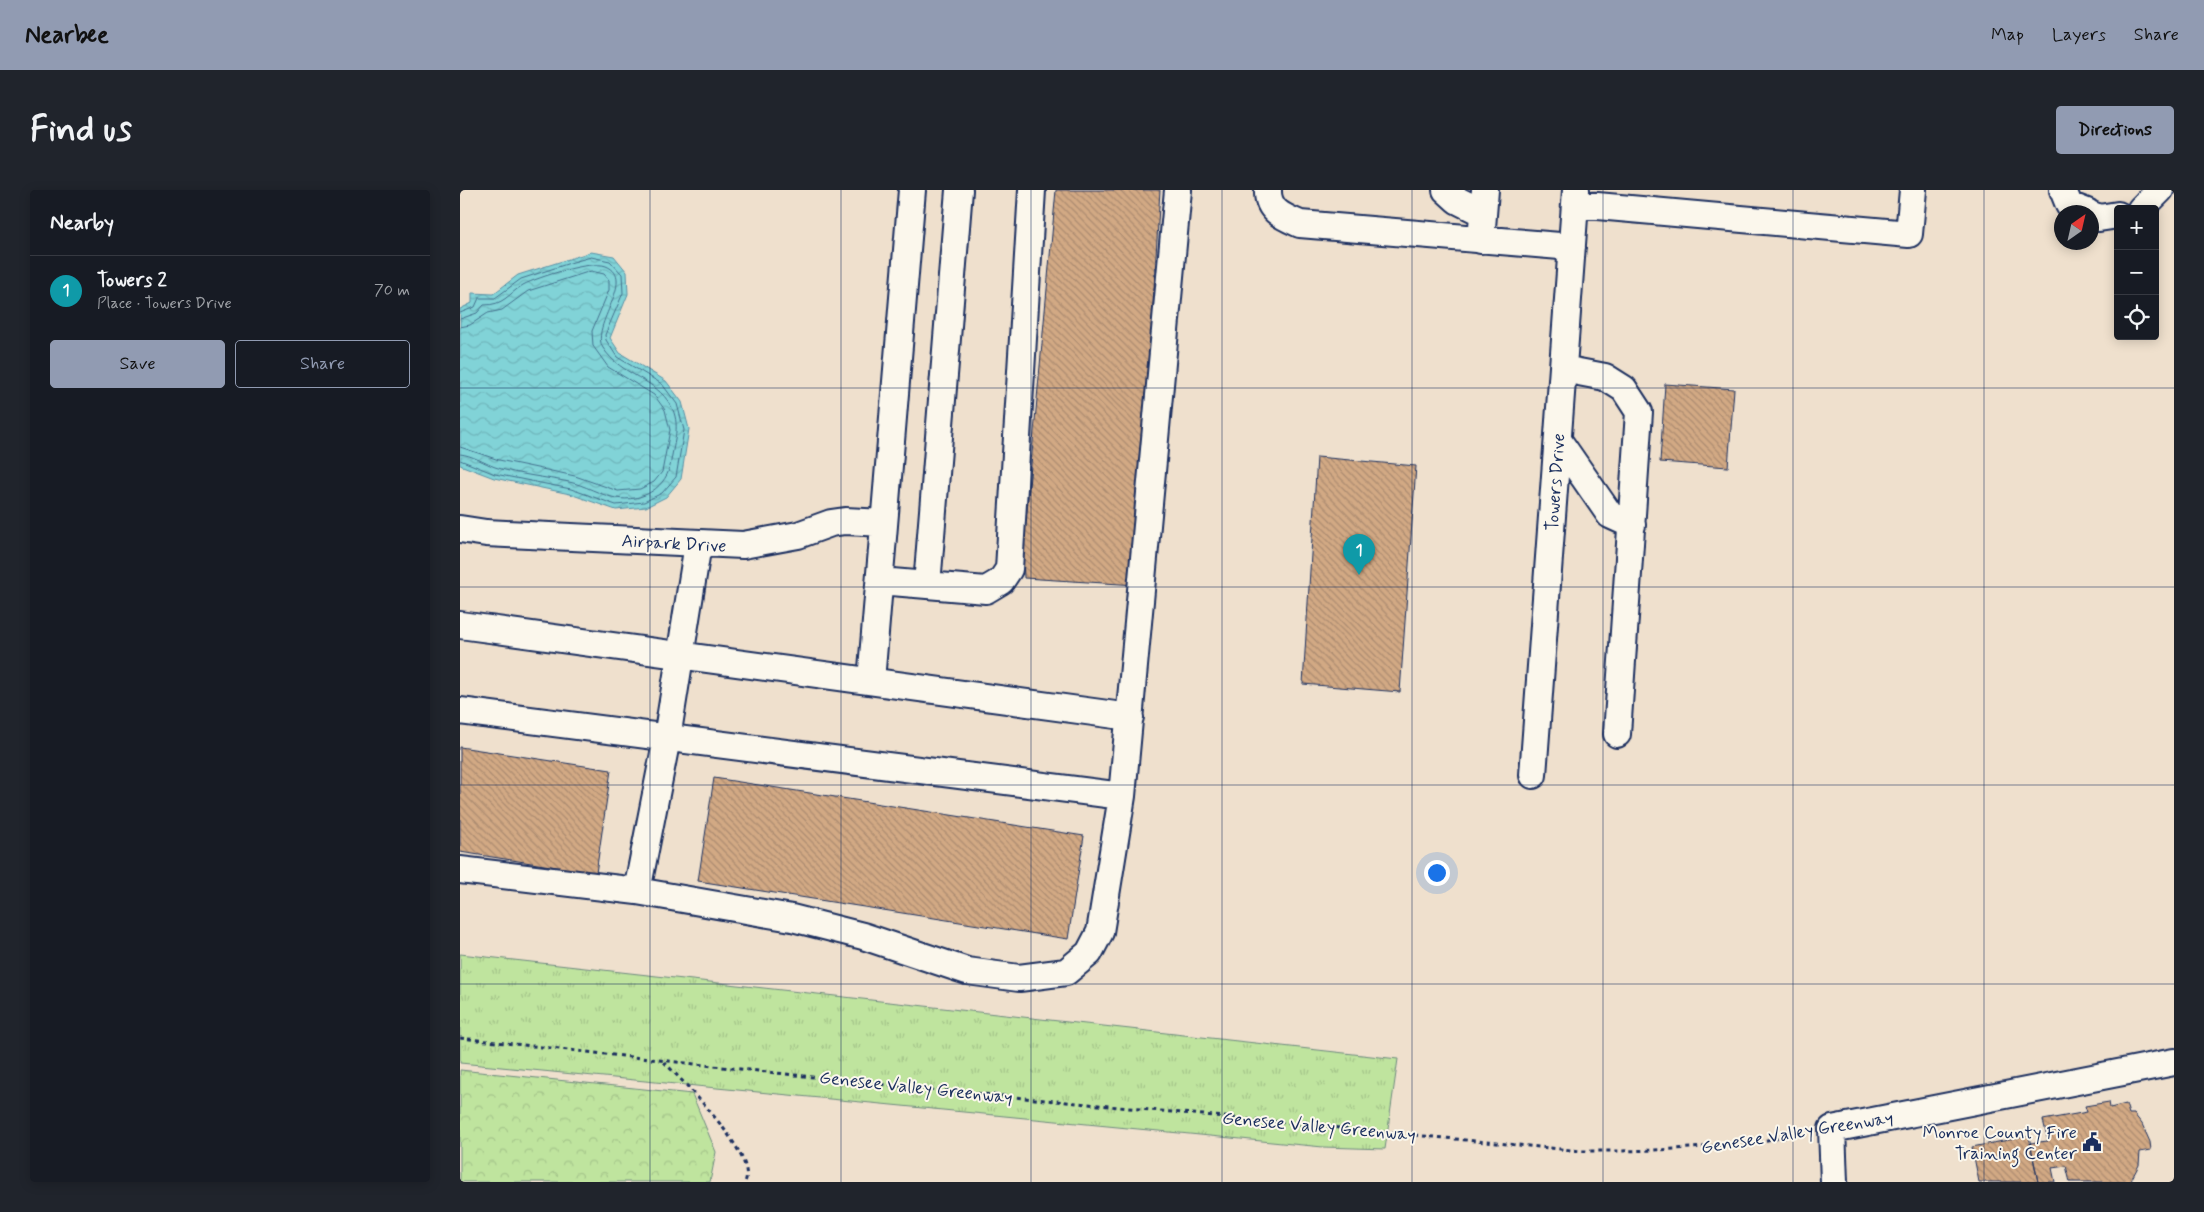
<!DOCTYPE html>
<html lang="en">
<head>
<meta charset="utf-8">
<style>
  body { margin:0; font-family:Mynerve,sans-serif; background:#20242c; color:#f1f3f6 }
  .controls { position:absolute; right:15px; top:15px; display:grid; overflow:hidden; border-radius:5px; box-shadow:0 2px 12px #0003 }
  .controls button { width:45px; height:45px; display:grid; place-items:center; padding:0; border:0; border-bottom:1px solid #363941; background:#171b24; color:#f1f3f6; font:25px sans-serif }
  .compass { position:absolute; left:1594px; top:15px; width:45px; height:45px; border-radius:50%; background:#171b24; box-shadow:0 2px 12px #0003; rotate:34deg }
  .you { position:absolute; left:976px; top:682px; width:18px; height:18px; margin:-12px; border:4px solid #fff; border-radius:50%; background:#1a73e8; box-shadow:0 0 0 8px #1a73e833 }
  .badge { display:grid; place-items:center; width:32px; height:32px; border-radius:50%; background:#919bb2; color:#fff; font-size:16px; font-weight:700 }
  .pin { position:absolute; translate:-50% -41px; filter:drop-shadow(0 1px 2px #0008) }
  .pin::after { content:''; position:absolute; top:26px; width:18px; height:15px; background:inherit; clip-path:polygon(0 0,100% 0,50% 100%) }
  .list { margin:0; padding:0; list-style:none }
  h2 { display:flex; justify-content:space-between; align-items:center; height:65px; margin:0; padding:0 20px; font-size:21px }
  h2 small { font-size:16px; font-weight:400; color:#9ea1a6 }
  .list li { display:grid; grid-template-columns:32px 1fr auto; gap:15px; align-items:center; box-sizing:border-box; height:70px; padding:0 20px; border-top:1px solid #363941 }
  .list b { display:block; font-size:19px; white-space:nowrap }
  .list p { margin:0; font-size:16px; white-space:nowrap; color:#9ea1a6 }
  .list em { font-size:16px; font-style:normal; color:#9ea1a6 }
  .actions { display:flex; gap:10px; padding:15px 20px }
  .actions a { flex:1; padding:11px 0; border:1px solid #919bb2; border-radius:5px; text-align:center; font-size:18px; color:#919bb2 }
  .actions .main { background:#919bb2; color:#111 }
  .icon { flex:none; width:28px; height:28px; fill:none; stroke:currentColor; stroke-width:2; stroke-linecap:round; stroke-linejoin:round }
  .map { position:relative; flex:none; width:1714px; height:992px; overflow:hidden; border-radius:5px }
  header { display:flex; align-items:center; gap:30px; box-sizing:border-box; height:70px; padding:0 25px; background:#919bb2; color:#111 }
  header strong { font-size:24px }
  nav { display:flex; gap:28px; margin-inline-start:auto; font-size:18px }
  .intro { display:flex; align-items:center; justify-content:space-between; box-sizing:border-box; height:120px; padding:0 30px }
  h1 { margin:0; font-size:35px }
  .button { padding:12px 22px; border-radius:5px; background:#919bb2; color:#111; font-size:18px; font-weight:700 }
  main { display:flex; gap:30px; padding:0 30px }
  aside { flex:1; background:#171b24; border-radius:5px; box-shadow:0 2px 12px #0003 }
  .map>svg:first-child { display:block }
  .forest { fill:url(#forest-crowns); stroke:#6d8a7e }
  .park { fill:url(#park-tufts); stroke:#6d8a7e }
  .water { fill:url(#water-waves); stroke:#5891a7 }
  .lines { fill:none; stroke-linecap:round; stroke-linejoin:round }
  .shore { stroke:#44718e; stroke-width:1 }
  .building { fill:url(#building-back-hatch); stroke:#1b2f5e }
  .minor-casing { stroke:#1b2f5e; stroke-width:30 }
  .path { stroke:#1b2f5e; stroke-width:3; stroke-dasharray:4 4; stroke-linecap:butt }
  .minor { stroke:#fbf7ec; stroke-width:26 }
  .grid { fill:none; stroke:#1b2f5e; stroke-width:1; stroke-opacity:0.55 }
  .labels { text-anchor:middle; stroke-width:4; stroke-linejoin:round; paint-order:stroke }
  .street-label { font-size:18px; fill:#1b2f5e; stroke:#fbf7ec }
  .poi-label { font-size:18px; fill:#1b2f5e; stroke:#fbf7ec; text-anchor:end }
</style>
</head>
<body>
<header>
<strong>Nearbee</strong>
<nav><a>Map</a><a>Layers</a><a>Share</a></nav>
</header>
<div class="intro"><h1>Find us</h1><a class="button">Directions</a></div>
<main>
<aside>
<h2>Nearby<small></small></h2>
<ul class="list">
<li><span class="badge" style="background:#0f9aa8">1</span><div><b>Towers 2</b><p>Place · Towers Drive</p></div><em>70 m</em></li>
</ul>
<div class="actions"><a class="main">Save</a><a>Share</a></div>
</aside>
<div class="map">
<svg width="1714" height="992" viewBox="0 0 1714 992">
  <defs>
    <pattern id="forest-crowns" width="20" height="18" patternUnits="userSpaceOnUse" patternTransform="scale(1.25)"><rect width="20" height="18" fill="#bfe49e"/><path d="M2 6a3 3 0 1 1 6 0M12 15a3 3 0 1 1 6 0" fill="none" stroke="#a4c48a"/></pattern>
    <pattern id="park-tufts" width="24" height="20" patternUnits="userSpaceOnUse" patternTransform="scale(1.25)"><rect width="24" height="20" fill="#bfe49e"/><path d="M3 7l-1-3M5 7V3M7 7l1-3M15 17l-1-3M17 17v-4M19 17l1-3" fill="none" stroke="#a4c48a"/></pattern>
    <pattern id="water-waves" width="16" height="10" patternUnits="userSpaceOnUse" patternTransform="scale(1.25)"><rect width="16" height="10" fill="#81d3d7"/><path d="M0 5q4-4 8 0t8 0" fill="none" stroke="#6fb5bb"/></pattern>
    <pattern id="building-back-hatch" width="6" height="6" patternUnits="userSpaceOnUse" patternTransform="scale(1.25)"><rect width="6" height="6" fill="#d2a984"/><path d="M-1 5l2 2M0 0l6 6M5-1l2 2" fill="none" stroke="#aa8a6f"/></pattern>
  </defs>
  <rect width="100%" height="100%" fill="#efe0cd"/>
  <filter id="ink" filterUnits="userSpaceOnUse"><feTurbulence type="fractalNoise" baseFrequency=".02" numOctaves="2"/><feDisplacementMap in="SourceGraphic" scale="10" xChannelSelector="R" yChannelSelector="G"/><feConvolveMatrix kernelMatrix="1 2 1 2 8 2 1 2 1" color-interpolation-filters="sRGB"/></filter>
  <g filter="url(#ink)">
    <!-- forest -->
    <path class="forest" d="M0 880 232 904 256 962 250 992H0Z"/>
    <!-- park -->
    <path class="park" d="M0 764 938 869 925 959 863 957 0 873Z"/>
    <!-- water -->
    <path class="water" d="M131 62 154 66 167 82 168 104 150 148 160 163 206 191 222 212 229 239 221 289 206 307 186 317 156 320 110 304 34 288 0 275V119L12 113V103L33 104 58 85Z"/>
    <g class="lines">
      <!-- shore -->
      <path class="shore" d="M0 123 15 117 19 108H35L61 89 113 72 131 67 150 71 162 84 163 103 145 145 146 150 157 167 202 194 217 214 224 240 216 287 202 303 184 312 156 315 111 299 35 284 0 270
        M0 129 17 123 24 115C44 115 47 105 63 95 78 87 131 70 146 76 178 89 129 135 143 158 162 187 196 188 211 216 221 234 214 252 211 271 208 297 182 313 156 308 140 305 125 295 109 292 85 287 59 285 35 277 24 273 12 265 0 264
        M0 137 10 135 28 123 42 120 68 101 131 81 144 84 149 90V100L132 141 133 156 148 177 194 205 205 220 210 240 202 282 194 292 180 299 158 301 115 286 39 270 0 257"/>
    </g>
    <!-- building -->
    <path class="building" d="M596 0H700L676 395 564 388 563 363Z
      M1205 194 1274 199 1268 277 1200 272Z
      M857 267 956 276 940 502 843 494Z
      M0 557 151 580 136 683 0 662Z
      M254 588 624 646 608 749 238 691Z
      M1649 912 1650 918 1666 914 1669 924H1674L1682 934 1690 952 1691 960 1680 962 1679 975 1670 992H1610L1606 976 1592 978 1595 992H1578L1570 953 1588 951 1583 930 1627 922 1625 916Z
      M1569 946 1578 992H1519L1512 957Z"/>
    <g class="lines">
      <!-- minor casing -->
      <g class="minor-casing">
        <path id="minor" d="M808 0C807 21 824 27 840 34L1112 57
          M986 0 997 10 1023 23
          M1603 0 1609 15 1627 22
          M1115 14 1449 44 1453 0
          M1681 19 1700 0
          M1632 25 1639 28 1658 25
          M1021 50 1025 0
          M1103 179 1145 187 1164 199 1179 222 1157 544
          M1098 250 1150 325 1172 335
          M0 339 26 343 283 355 338 345 371 333 385 331 424 333
          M420 391 526 400 541 391 549 379 572 0
          M467 395 499 0
          M0 435 670 527
          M411 491 452 0
          M0 521 662 606 718 0
          M1073 585 1116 0
          M0 680 177 701 332 728 403 746 507 781 559 788 606 782 629 763 640 742 662 606
          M177 701 207 548 238 354
          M1374 992 1372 939 1714 872"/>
      </g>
      <!-- path -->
      <path class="path" d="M0 848 407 893 1121 961C1197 962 1271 957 1345 944
        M204 872C223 892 298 965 285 992"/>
      <!-- minor -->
      <use href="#minor" class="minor"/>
    </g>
  </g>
  <!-- grid -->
  <path class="grid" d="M190 0V992M381 0V992M571 0V992M762 0V992M952 0V992M1143 0V992M1333 0V992M1524 0V992M0 198H1714M0 397H1714M0 595H1714M0 794H1714"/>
  <!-- icons -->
  <defs>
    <g id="civic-bare" transform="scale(1.5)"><path d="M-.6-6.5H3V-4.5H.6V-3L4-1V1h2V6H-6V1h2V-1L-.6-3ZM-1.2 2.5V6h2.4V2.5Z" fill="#1b2f5e" stroke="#fbf7ec" stroke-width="2.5" paint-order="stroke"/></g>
  </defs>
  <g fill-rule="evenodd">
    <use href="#civic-bare" x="1632" y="952"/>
  </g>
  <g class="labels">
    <!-- street labels -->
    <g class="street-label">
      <text transform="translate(1095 292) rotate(-86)" y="6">Towers Drive</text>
      <text transform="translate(214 353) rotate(3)" y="6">Airpark Drive</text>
      <text transform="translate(456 897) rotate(6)" y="6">Genesee Valley Greenway</text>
      <text transform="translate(859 936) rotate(5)" y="6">Genesee Valley Greenway</text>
      <text transform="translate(1337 942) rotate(-9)" y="6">Genesee Valley Greenway</text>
    </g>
    <!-- poi labels -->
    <g class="poi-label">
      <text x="1617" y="948">Monroe County Fire<tspan x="1617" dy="21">Training Center</tspan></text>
    </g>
  </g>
</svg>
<div class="controls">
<button>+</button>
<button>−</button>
<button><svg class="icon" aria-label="locate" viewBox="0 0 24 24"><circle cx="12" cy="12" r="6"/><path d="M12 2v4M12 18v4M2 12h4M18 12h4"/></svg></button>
</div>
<svg class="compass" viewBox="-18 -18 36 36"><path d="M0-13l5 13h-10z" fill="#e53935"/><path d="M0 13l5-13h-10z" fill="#9ea1a6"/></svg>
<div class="you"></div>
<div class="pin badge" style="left:899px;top:385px;background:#0f9aa8">1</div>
</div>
</main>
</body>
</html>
